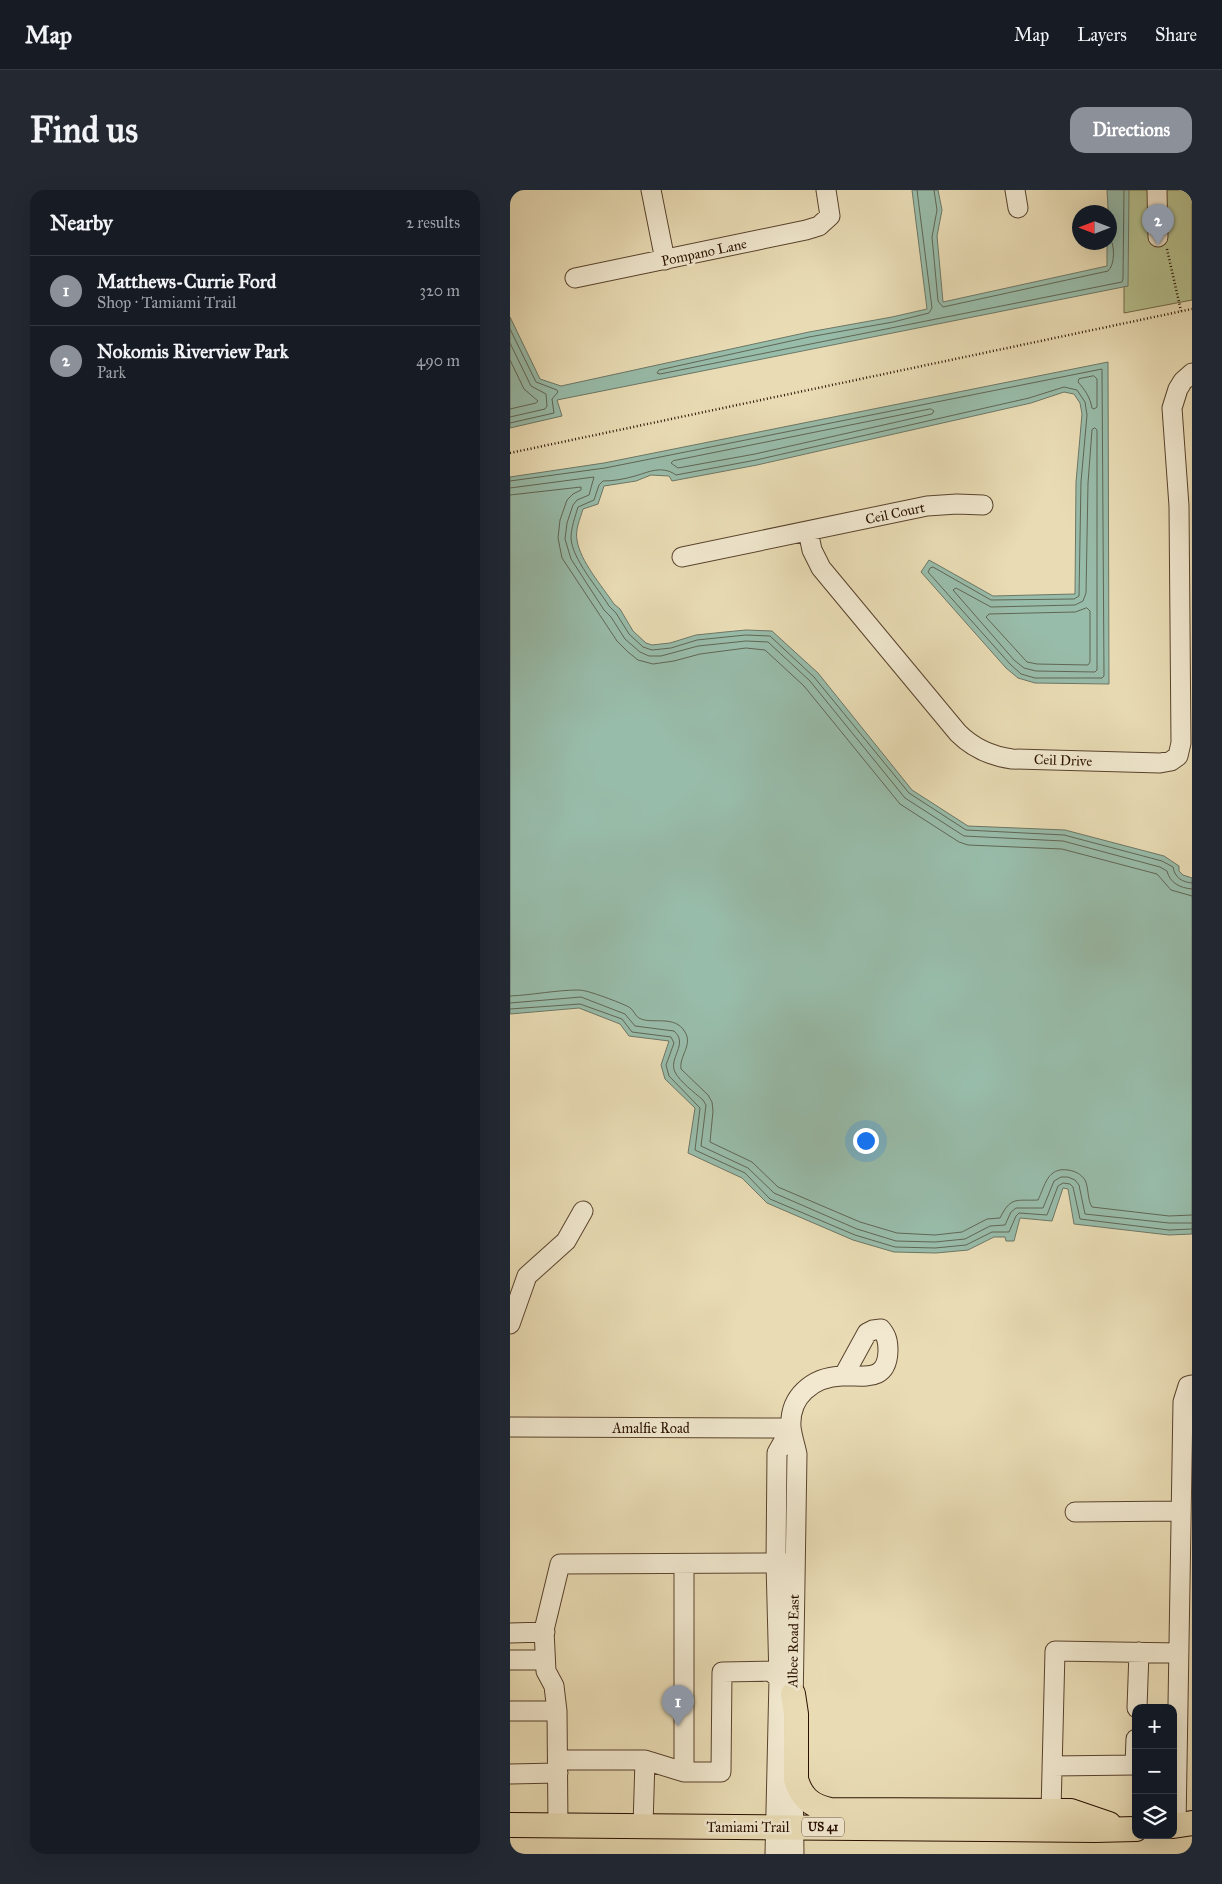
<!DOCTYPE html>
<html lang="en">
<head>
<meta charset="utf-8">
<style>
  body { margin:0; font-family:"IM FELL Great Primer",serif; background:#242831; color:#f1f3f6 }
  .controls { position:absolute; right:15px; bottom:15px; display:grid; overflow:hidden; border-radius:10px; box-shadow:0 5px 20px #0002 }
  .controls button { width:45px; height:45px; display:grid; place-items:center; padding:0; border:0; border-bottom:1px solid #363941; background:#171b24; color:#f1f3f6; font:25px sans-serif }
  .compass { position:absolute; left:562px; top:15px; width:45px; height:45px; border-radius:50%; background:#171b24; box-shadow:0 5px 20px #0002; rotate:270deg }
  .you { position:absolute; left:355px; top:950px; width:18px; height:18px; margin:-12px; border:4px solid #fff; border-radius:50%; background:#1a73e8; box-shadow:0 0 0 8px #1a73e833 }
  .badge { display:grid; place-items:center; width:32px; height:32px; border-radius:50%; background:#8c9099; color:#fff; font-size:16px; font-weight:700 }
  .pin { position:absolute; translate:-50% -41px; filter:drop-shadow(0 1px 2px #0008) }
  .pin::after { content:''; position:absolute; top:26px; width:18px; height:15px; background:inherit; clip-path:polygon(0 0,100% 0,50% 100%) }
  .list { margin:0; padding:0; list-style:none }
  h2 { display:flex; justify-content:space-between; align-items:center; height:65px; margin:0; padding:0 20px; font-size:21px }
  h2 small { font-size:16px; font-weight:400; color:#9ea1a6 }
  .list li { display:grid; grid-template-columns:32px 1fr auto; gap:15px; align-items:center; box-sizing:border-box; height:70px; padding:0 20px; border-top:1px solid #363941 }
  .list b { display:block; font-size:19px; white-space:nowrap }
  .list p { margin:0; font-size:16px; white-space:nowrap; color:#9ea1a6 }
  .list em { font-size:16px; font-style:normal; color:#9ea1a6 }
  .icon { flex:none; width:28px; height:28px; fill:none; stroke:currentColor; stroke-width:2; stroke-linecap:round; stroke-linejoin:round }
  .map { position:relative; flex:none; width:682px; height:1664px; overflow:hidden; border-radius:15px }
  header { display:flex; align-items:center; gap:30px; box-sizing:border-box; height:70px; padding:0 25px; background:#171b24; border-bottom:1px solid #363941 }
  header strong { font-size:24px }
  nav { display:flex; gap:28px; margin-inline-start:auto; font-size:18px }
  .intro { display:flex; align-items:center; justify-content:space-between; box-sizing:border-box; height:120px; padding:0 30px }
  h1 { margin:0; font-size:35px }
  .button { padding:12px 22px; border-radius:15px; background:#8c9099; color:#fff; font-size:18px; font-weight:700 }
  main { display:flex; gap:30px; padding:0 30px }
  aside { flex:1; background:#171b24; border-radius:15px; box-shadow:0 5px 20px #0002 }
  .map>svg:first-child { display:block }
  .green { fill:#b5c08e; stroke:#6f6847 }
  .water { fill:#98bcaa; stroke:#6c7766 }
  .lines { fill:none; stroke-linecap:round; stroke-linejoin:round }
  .shore { stroke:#606655; stroke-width:1 }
  .minor-casing { stroke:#59432d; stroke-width:21 }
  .major-casing { stroke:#291000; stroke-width:26 }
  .path { stroke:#291000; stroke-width:2.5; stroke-dasharray:1 2.5; stroke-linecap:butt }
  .minor { stroke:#f1e8cf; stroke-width:19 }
  .major { stroke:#e9dcb5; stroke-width:24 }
  .labels { text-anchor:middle; stroke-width:5; stroke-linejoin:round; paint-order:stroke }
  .shield { fill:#f1e8cf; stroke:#65513e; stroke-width:1 }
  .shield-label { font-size:12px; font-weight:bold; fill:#291000 }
  .street-label { font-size:14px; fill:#291000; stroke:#f1e8cf }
</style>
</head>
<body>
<header>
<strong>Map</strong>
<nav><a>Map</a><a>Layers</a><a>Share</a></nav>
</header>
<div class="intro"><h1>Find us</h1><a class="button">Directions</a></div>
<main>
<aside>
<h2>Nearby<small>2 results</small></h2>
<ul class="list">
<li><span class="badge">1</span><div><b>Matthews-Currie Ford</b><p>Shop · Tamiami Trail</p></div><em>320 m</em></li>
<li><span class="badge">2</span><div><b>Nokomis Riverview Park</b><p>Park</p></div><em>490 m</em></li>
</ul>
</aside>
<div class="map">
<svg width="682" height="1664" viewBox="0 0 682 1664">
  <rect width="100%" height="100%" fill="#e9dcb5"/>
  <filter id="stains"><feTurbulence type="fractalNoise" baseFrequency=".004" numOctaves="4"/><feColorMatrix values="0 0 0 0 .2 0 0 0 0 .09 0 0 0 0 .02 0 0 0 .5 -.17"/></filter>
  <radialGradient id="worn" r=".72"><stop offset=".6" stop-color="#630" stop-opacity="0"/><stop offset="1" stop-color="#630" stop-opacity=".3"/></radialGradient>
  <!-- green -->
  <path class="green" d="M614 0H682V110L614 123Z"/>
  <!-- water -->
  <path class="water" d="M402 0H428L432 20 427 46 433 112 597 76V53L600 52 597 0H619L618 96 47 210 52 226 0 238V127L30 189 51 196 299 142 382 127 417 119Z
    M598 172 599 494 525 493 508 488 496 478 411 382 419 370 483 406 565 404 566 292 572 224 570 213 564 204 554 202 521 213 247 275 162 291 159 286 141 285 126 291 94 296 88 314 73 319C70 329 65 340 67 350 70 371 92 396 104 414L110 419 123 441 136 453 142 455 160 453 186 445 215 442 236 440 262 441 308 483 402 600 458 636 555 640 654 666 669 676V681L673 685 682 688V1044L659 1045 564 1034 558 999 553 998 542 1031 510 1028 504 1051H496L495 1047H484L458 1060 426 1063 384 1062 343 1050 257 1013 232 988 178 963 185 918 155 889 151 875 159 851 119 846 110 834 69 818 0 824V287L94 273Z"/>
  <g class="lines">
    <!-- shore -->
    <path class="shore" d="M407 0 422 118 419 123 383 132 299 147 149 180 147 183 150 184 612 92 613 89 614 0
      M424 0 427 20 422 47 428 111 433 117 598 81C605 75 605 55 600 48
      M0 139 26 192 47 200 48 202 42 209 44 223 0 233
      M0 153 21 196 36 204 37 216 35 219 0 227
      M0 170 14 199 28 211 26 213 0 219
      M584 186 587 189V217L584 219 582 218C580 207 575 200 568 192L569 189Z
      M421 219 424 221 422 224 245 264 168 278 161 273 163 271Z
      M585 238 587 240V480L585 482 526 481 514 478 504 470 443 400 446 398 481 417 565 415 573 411 576 403 578 293 582 240Z
      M0 291 95 278 592 179 594 486 592 488H525L511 484 500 474 418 382 420 378 423 377 481 410 564 409 569 406 571 292 577 225 575 212 567 200 554 197 519 208 246 270 166 285C152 275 139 282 125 286 115 289 103 291 93 291L89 295 84 310 68 317C65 327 61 338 61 348 62 369 88 398 99 416L106 423 119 444 133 457 142 460 161 458 187 450 216 447 236 445 260 446 304 487 399 603 456 640 554 645 652 671 663 677C665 688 672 692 682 693
      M0 298 84 287 79 305 67 310 63 315 57 333 55 349 61 369 94 420 101 427 115 449 130 462 139 466H151L188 456 217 453 236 451 258 452 300 491 395 608 454 646 553 651 650 677 657 681C660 693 670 698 682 699
      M0 305 71 297V300L63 304 57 310 50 330 48 348 52 368 107 451 118 462 128 470 143 474 164 471 190 464 236 458 255 460 294 496 390 614 449 652 458 655 552 659 647 684 661 700 682 706
      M577 418 580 421V472L578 475 527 474 517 472 476 427 479 424 565 422Z
      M0 806C23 805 46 800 69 800 78 800 111 813 119 817 124 820 125 826 129 828 141 835 165 824 175 842 183 855 169 866 171 879L198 905 202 912 203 921 200 952 242 972 268 997 350 1032 387 1043 425 1045 452 1042 477 1029 490 1028C501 1006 506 1011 528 1010 535 996 537 977 558 980 565 981 571 984 575 990 579 998 577 1009 582 1017L659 1026 682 1025
      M0 813 71 807 115 824 125 836 164 841C179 854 158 868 165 882 169 891 185 903 193 910L196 915 191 956 238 978 264 1003 347 1039 386 1051 425 1052 455 1049 480 1036 495 1035 501 1022 506 1018H533L544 991 551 987H558L565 990 569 995 575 1024 659 1033H682
      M0 819 70 814 112 829 122 842 161 847 164 853 156 875 159 886 190 918 185 960 235 983 260 1009 345 1045 385 1057 425 1058 456 1055 482 1042H499L506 1026 509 1023 537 1025 548 996 553 993 560 994 563 997 570 1029 659 1040 682 1039"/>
    <!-- minor casing -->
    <g class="minor-casing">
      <path id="minor" d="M141 0 155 70
        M505 0 508 18
        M647 0 648 47
        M65 88 296 40 309 36 320 26 316 0
        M298 341 302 360 311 378 448 543C463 558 480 566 502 569L650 573 661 571 668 566 671 553 669 316 662 218 668 199 673 191 682 183
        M172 367 417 316 447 314 473 315
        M0 1134 17 1086 56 1051 73 1021
        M0 1237 281 1238
        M565 1322 671 1321
        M0 1443 35 1442
        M0 1470H35
        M283 1518 287 1264C285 1255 282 1246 281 1237 279 1207 302 1187 332 1186 353 1185 377 1193 378 1161 378 1152 377 1146 371 1139L363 1140 357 1143 334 1185
        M627 1518 629 1462
        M0 1521H47L48 1636
        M47 1521 44 1496 36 1481 34 1440 50 1374 278 1373
        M48 1570H135L174 1582H211L212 1482 261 1481 274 1494
        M542 1576 625 1575 626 1549
        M174 1582V1374
        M0 1584 48 1583
        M283 1585 284 1664
        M541 1621 545 1461 669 1463
        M133 1636 135 1570
        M666 1636 673 1212 678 1196 682 1195
        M265 1664 269 1489 266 1373 267 1263 281 1238"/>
    </g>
    <!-- major casing -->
    <g class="major-casing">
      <path id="major" d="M283 1504 286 1524V1589C291 1607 301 1616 320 1620L561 1621 599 1634
        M0 1635 585 1640 626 1639
        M663 1636 682 1633"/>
    </g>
    <!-- path -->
    <path class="path" d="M657 59 671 121
      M0 263 682 119"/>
    <!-- minor -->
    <use href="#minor" class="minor"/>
    <!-- major -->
    <use href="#major" class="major"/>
  </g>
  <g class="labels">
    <!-- shield labels -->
    <rect class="shield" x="292" y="1627.5" width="42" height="19" rx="4"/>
    <g class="shield-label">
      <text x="313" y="1641">US 41</text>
    </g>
    <!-- street labels -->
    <g class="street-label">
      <text transform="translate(194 62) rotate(-12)" y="5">Pompano Lane</text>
      <text transform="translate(385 323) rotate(-12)" y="5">Ceil Court</text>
      <text transform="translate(553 570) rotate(2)" y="5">Ceil Drive</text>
      <text x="141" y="1243">Amalfie Road</text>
      <text transform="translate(283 1451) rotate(-89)" y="5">Albee Road East</text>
      <text x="238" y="1642">Tamiami Trail</text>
    </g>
  </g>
  <rect width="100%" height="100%" filter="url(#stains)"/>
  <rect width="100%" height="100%" fill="url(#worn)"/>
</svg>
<div class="controls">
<button>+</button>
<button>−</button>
<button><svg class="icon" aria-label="layers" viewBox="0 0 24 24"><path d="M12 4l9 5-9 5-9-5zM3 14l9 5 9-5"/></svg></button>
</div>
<svg class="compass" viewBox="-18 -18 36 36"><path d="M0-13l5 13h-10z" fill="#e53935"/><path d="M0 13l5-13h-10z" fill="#9ea1a6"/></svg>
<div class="you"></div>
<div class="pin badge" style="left:168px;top:1536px">1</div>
<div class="pin badge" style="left:648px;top:55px">2</div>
</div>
</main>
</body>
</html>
